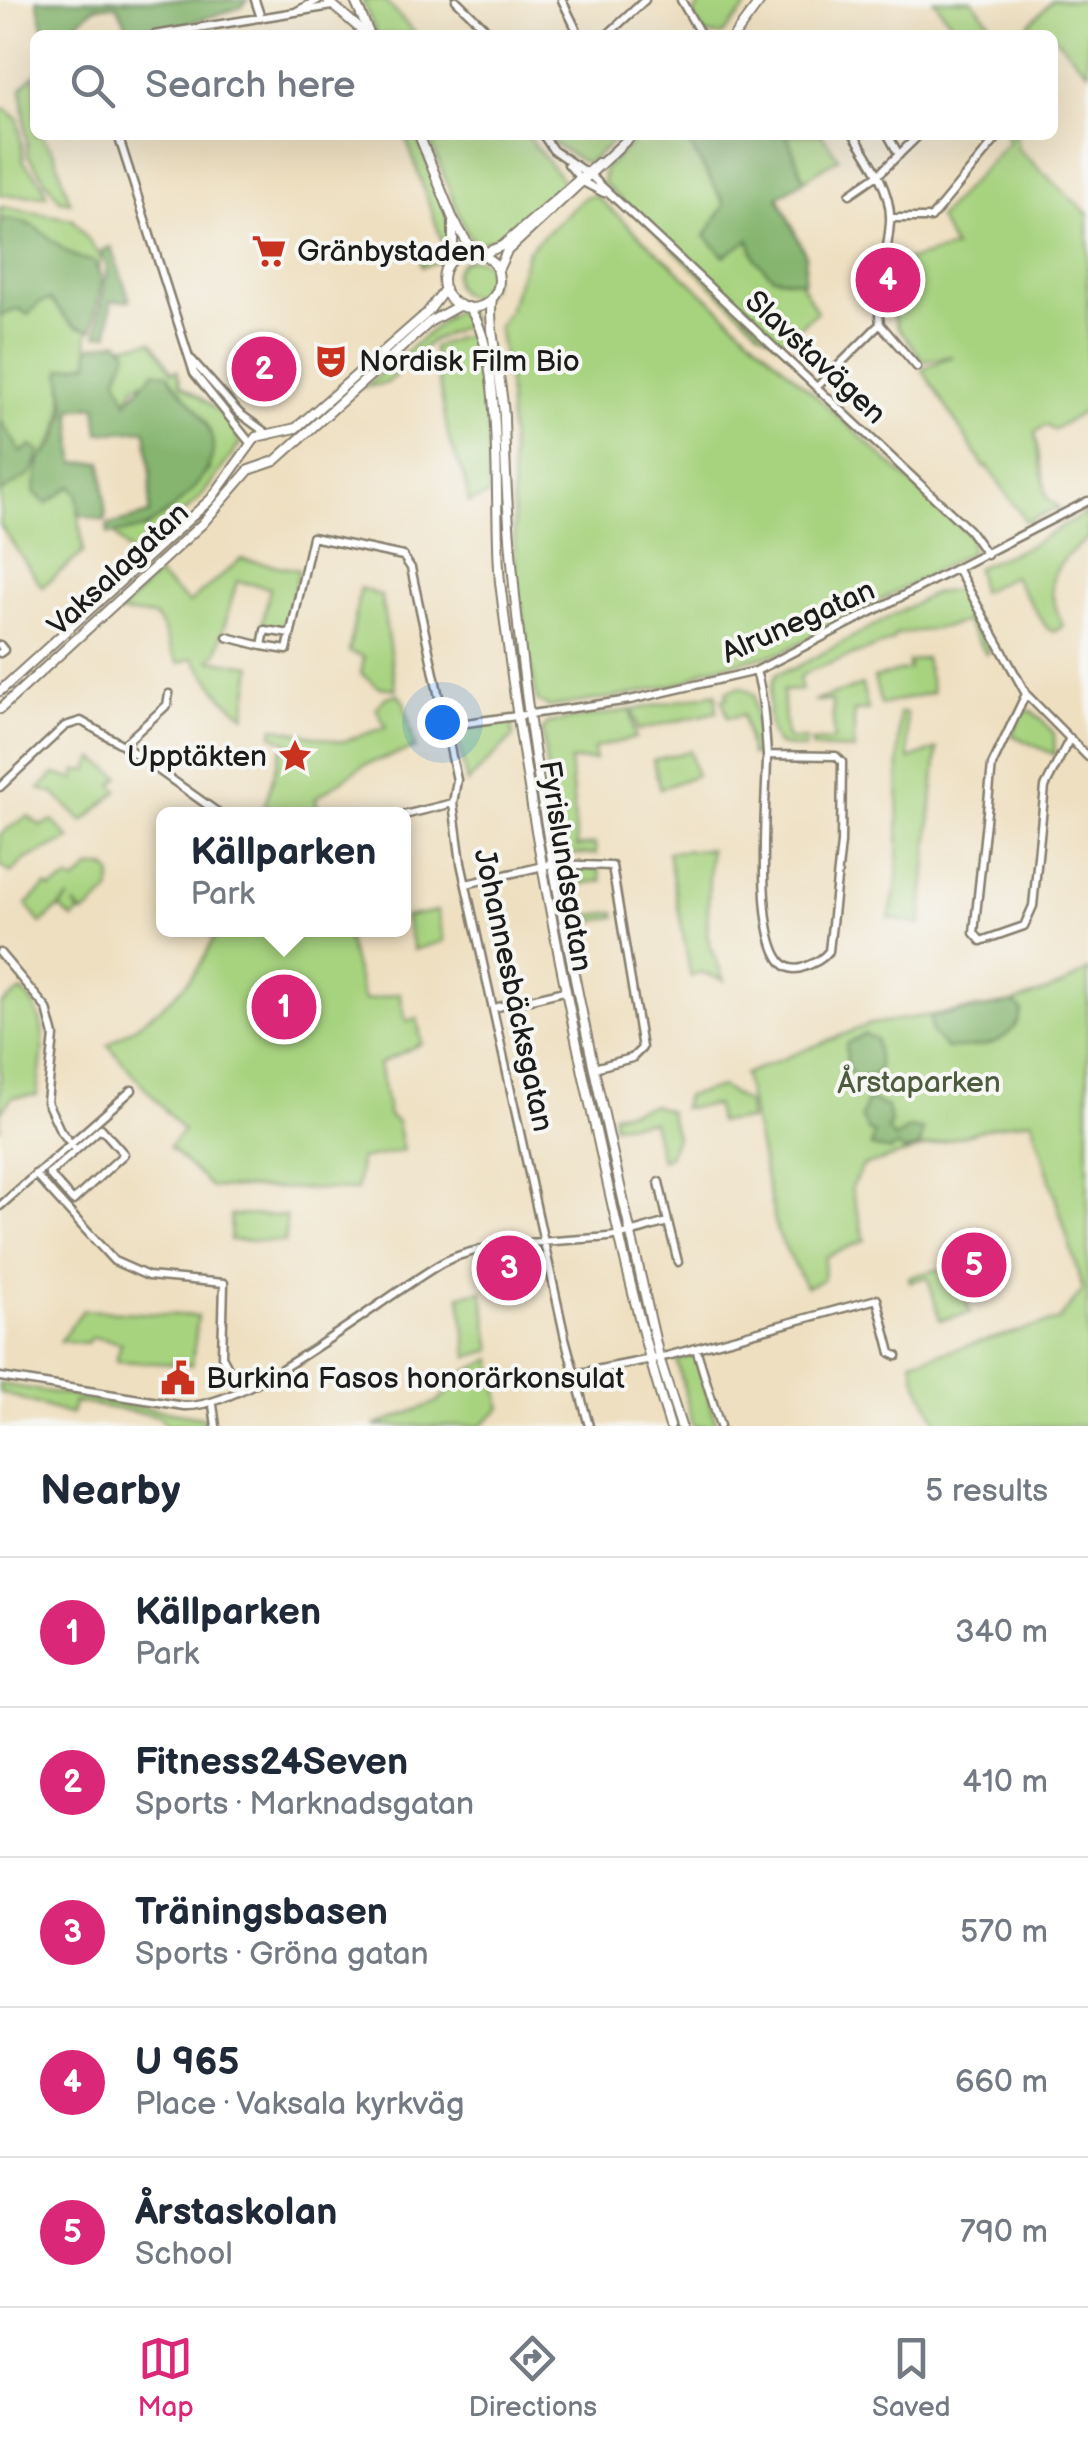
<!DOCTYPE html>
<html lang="en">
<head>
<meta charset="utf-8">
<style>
  body { margin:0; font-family:"Balsamiq Sans",sans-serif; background:#f2f2f3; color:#1f2937 }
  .you { position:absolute; left:442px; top:722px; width:35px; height:35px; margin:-25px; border:8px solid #fff; border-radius:50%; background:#1a73e8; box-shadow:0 0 0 15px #1a73e833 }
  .badge { display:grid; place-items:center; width:65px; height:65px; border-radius:50%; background:#db2777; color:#fff; font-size:32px; font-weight:700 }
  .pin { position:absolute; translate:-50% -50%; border:5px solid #fff; box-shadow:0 2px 10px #0006 }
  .popup { position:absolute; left:156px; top:807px; width:255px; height:130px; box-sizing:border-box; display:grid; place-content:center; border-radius:15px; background:#fff; filter:drop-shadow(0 2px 8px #0005); font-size:32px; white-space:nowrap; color:#747a83 }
  .popup b { font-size:38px; color:#1f2937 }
  .popup::after { content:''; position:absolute; left:50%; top:100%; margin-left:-20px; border:20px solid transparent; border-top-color:#fff }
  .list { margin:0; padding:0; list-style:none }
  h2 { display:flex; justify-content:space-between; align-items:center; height:130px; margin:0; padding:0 40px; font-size:42px }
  h2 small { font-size:32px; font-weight:400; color:#747a83 }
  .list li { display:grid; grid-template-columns:65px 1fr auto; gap:30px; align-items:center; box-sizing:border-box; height:150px; padding:0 40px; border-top:2px solid #e0e1e3 }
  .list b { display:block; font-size:38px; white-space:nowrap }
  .list p { margin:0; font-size:32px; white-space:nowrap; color:#747a83 }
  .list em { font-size:32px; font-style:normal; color:#747a83 }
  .icon { flex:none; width:55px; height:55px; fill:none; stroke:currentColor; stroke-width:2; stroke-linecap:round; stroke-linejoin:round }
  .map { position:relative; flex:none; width:1088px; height:1426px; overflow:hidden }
  .search { position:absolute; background:#fff; box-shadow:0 10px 40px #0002; left:30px; right:30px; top:30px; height:110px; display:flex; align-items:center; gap:25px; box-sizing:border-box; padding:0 35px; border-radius:15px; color:#747a83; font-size:38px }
  .sheet { height:880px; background:#fff }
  nav { display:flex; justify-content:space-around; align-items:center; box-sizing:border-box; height:140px; border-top:2px solid #e0e1e3; background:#fff; font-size:28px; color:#747a83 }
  nav a { display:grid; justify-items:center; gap:5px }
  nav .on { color:#db2777 }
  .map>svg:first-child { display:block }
  .green { fill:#a7d37f; stroke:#62784e; stroke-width:2.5 }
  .forest { fill:#85b56e; stroke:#506845; stroke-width:2.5 }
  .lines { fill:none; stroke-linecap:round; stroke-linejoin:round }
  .minor-casing { stroke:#857e6e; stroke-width:11 }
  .major-casing { stroke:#857e6e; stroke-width:12 }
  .minor { stroke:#fff; stroke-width:6 }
  .major { stroke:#fff; stroke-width:8 }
  .labels { text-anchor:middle; stroke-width:8; stroke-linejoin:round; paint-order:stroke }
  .poi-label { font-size:30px; fill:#1c1c1c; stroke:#f6f6f2; text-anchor:start }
  .street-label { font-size:30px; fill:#1c1c1c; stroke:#f6f6f2 }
  .park-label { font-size:30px; fill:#4d5c3f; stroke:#f6f6f2 }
</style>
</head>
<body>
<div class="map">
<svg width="1088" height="1426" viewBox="0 0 1088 1426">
  <rect width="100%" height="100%" fill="#f6f6f2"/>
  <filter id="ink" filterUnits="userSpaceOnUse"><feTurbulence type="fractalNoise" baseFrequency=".01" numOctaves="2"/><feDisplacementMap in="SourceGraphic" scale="20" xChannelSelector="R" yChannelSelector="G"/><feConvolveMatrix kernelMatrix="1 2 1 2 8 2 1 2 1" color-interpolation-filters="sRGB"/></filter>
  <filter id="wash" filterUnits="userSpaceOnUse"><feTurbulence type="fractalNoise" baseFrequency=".0048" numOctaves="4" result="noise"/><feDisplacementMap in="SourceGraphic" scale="40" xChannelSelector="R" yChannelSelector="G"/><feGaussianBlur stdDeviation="2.25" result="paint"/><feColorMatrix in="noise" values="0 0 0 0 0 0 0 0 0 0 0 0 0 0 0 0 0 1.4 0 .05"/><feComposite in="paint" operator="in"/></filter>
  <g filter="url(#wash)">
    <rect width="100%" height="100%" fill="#eedfc0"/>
    <!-- green -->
    <path class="green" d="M362 0H384L417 35H377Z
      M702 0H753L722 35H705L693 16Z
      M934 0H972L1000 35H960Z
      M1052 0H1088V72L1053 35H1019Z
      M35 74V135H41L55 154 70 202 60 200 28 156 22 88Z
      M5 108 18 119 24 162 43 184 47 196 0 195V111Z
      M405 135H416C428 165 461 228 447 259L422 267 420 261 439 256 444 247Z
      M428 135H526L565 183 503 237 477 243 466 232Z
      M555 135H620L592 160 583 162 553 143Z
      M641 135H684L725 205 705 236 723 255 749 239 778 196 806 256 776 271 778 278H798L817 312 779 343 759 330 603 183 604 169Z
      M787 135H822L839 158 804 180Z
      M1005 135H1016L1018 149 1088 214V409L1053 430 1046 425 1035 433 1047 498 1059 508 1026 522 988 467 985 468 922 369 953 356 924 361 897 326 883 290 899 262 954 248 938 218 1009 141Z
      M595 195 970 536 971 552 781 653 706 669 685 682 629 695 549 707 537 701 516 576 508 384 498 327 509 310 528 250 585 197Z
      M0 207 72 219 101 257 87 339 90 363 61 370C66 408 65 430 40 460L77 493 83 553 42 587 0 525Z
      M454 278a19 19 0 1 1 38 0a19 19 0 1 1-38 0Z
      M453 312H465L470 317 468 325 431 341 387 383 365 387Z
      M476 331 488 403 489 495 469 503 465 478 449 441 433 347Z
      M152 341 172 372 177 370 181 385C202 398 234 418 240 444L202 496 134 559 114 533 145 529 210 470 183 397 167 374 135 385 124 407 100 349Z
      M1088 512V538C1049 570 1043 579 1063 626L1054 632 1047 628 1013 576 981 592 976 568 1031 545Z
      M241 559 299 570 284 630 262 624 270 588 237 581 217 652 210 660 252 666 245 716 225 700 193 658 179 663C165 648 168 630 154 616L119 613 157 575 189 603Z
      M360 588 381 596 396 689 379 687 361 674 364 657 349 652Z
      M957 590 990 651 986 654 965 621C950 629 915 630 895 635L892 641 807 672 799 678 802 690 783 691 786 735 790 740 806 739 805 749 778 745C765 729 767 691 776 674L795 668 934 593Z
      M925 658 933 692 881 705 874 678 909 669 908 662Z
      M862 685 868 710 854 711V750L813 748 811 742 834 740 832 701H814Z
      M741 687 754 694 759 755H751L743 715 728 718 722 699 728 697 726 691Z
      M716 693 717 712 638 730 633 710Z
      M398 694 404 702 415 748 364 765 316 798 318 814H262L282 748 301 749 272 735 274 727 341 742 386 727 376 708 386 697Z
      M631 710 635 738 594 748 595 760 570 761 577 847 595 844 596 854H563L556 848 542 731 549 723Z
      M1022 711H1032L1054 733 1055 755 1012 735Z
      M899 713H906L909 759 937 749 921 925 889 918 898 879Z
      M512 721 513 737 467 783 456 730Z
      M690 751 696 775 660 789 653 760Z
      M94 758 120 777 113 785 118 791 83 822 55 794 39 789 55 774 76 780 75 771 89 770Z
      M28 816 41 826 52 820 70 839 26 859 11 873 0 865V834Z
      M710 849 707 936 724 980 700 972 691 977 668 852Z
      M105 867 112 874 110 892 84 914 74 904 80 913 73 919 60 908 69 898 41 924 26 905 46 886 51 889 69 879 75 882 91 868Z
      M571 869H599L602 881 572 885 576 917 615 912 616 917 578 924 585 990 561 879Z
      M437 911 444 941 414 950 405 917Z
      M216 930H345L364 1001 400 993 406 1021 417 1018 422 1043 379 1064 389 1116 397 1122 403 1151 360 1159 357 1190 211 1187 169 1147 183 1131 108 1045C153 1014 200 985 216 930Z
      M1088 970V1426H939L916 1379 912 1361 1059 1320 1083 1290 1032 1120 992 1127 863 1166 851 1188 865 1240 825 1257 823 1280 806 1287 777 1232 744 1074 870 1024 1013 1003 1063 985Z
      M22 991C54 1022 41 1056 37 1095L12 1097 0 1113V1130V1005Z
      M721 1087 747 1103 750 1120 718 1122 715 1105 682 1108 686 1096Z
      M653 1105 669 1111 676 1137 669 1156 661 1160 652 1121 613 1125V1114Z
      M231 1215 286 1216 285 1242 230 1240Z
      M948 1267 959 1269 970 1313 940 1320 928 1277 910 1282 909 1277Z
      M482 1291 492 1350 468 1357 460 1295Z
      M83 1310 198 1316 192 1365 116 1361 121 1343 92 1337 87 1343 60 1341Z
      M695 1355 717 1426H693L677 1360Z
      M492 1359 501 1408 480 1426H374L435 1403 452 1389V1379Z
      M0 1384 202 1417 209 1426H166L159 1416 74 1402 71 1415 0 1392Z"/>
    <!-- forest -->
    <path class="forest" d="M37 0H248L242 7 184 25 129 30 117 5 95 7 63 35H45Z
      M684 135H787L804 180 778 197 806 256 804 282 773 277 756 260 749 240 724 256 705 236 725 204Z
      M0 219C51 218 52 258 94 261L102 280 93 330C66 328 67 316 50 300L39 303 28 315 19 309 0 316Z
      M111 247 130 300 111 301 109 334 97 335 107 266 101 251Z
      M118 341 128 351 117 377 127 402 155 371 168 374C183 398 210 414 213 445 215 476 172 513 146 527 136 533 119 532 108 534L107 526 149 514 151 475 146 430 99 433 96 406 71 409 75 463 102 462 106 521 79 515 77 493 71 486 46 504 34 492 40 460 57 440 66 410 61 369 89 363V347Z
      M0 419 21 452 31 446 40 452 32 474 0 493Z
      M1013 1003 1022 1010C1013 1048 975 1048 946 1048L932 1034 930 1017Z
      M865 1034 876 1039 879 1068 875 1074 856 1080 847 1066 846 1044Z
      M868 1099 887 1107 891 1124 887 1128 895 1139 908 1128 923 1130 920 1147 904 1151 897 1146 891 1151 871 1147 874 1133 868 1131 861 1117Z"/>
  </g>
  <g filter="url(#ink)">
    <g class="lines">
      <!-- minor casing -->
      <g class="minor-casing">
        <path id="minor" d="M255 0 261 18
          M456 0 492 35
          M562 0 579 35
          M681 0 701 35
          M297 11 318 0
          M154 35 332 6
          M607 35 645 0
          M118 135 194 373 251 444
          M543 135 553 150 591 176 969 530 987 555
          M888 135 899 155
          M568 164 583 182 604 193
          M850 194 879 174 919 135
          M891 218H931L997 138
          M880 324 917 367
          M192 360 239 413 269 435
          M817 387 880 324C875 289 888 257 890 222 892 191 870 160 854 135
          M958 570 1026 694 1088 757
          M290 634 265 630 262 646 287 650 312 537 403 556 411 568 457 780 453 803 461 863 565 1338 589 1426
          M227 637 262 646
          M0 645 4 650 0 653
          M756 671C764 696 765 728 767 755 768 786 746 991 804 967 814 963 822 960 829 951L841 843 842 762 836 756 767 755
          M1026 694 992 765 974 933 981 941 1024 926 1033 906 1045 787 1070 738
          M445 726 630 700 756 671 1088 501
          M123 745 167 705 169 694
          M0 787 65 726 81 721 123 745 220 814
          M404 815 453 803
          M466 884 552 864 612 866 642 1048 632 1058 594 1068
          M0 953 47 1009 54 1036 47 1102 60 1130 76 1150
          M494 1008 564 991
          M101 1128 124 1154 73 1201 49 1174Z
          M35 1174 114 1261 148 1276 224 1283 222 1356 240 1390
          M0 1206 132 1090
          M668 1222 678 1262
          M696 1348 720 1426
          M575 1374 667 1356 877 1299 891 1353 897 1356
          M0 1377 184 1406C248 1409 382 1297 442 1263 483 1240 562 1242 608 1237 628 1235 648 1227 668 1222L659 1182
          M213 1405 216 1426"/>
      </g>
      <!-- major casing -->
      <g class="major-casing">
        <path id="major" d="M327 0 367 35
          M355 1 369 33
          M735 35 761 0
          M419 135 453 219 473 252
          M443 280a28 28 0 1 1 56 0a28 28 0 1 1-56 0Z
          M482 254 502 246 598 163
          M453 258V223
          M498 270 507 251 632 135
          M492 298C487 329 503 382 504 418 511 737 589 1048 659 1357L681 1426
          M468 307C506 351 493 519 500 582 522 770 556 956 598 1140 619 1236 640 1332 670 1426
          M0 691 211 499 256 437 296 428 427 313 445 289
          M0 709 202 524 249 470 275 461 431 321 460 305"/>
      </g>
      <!-- minor -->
      <use href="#minor" class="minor"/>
      <!-- major -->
      <use href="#major" class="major"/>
    </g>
  </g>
  <!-- icons -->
  <defs>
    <g id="supermarket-bare" transform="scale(2.7)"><path d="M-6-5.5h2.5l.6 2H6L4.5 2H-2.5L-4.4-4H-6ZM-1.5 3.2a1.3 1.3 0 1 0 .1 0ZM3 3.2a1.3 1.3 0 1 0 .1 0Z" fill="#c8321e" stroke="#f6f6f2" stroke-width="2.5" paint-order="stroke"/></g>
    <g id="theatre-bare" transform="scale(2.7)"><path d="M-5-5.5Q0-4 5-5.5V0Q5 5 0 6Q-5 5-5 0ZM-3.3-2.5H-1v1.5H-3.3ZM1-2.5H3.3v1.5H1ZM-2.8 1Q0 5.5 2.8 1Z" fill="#c8321e" stroke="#f6f6f2" stroke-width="2.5" paint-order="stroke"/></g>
    <g id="sight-bare" transform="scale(2.7)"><path d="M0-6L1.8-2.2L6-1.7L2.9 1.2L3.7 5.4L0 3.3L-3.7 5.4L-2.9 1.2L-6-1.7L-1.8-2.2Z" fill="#c8321e" stroke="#f6f6f2" stroke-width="2.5" paint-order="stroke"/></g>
    <g id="civic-bare" transform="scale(2.7)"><path d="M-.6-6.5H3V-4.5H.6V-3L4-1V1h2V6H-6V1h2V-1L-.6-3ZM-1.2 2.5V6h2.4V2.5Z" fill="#c8321e" stroke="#f6f6f2" stroke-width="2.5" paint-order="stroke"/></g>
  </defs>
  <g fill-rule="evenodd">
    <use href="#supermarket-bare" x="269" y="251"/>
    <use href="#theatre-bare" x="331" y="361"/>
    <use href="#sight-bare" x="295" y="756"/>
    <use href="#civic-bare" x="178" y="1378"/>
  </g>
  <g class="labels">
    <!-- poi labels -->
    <g class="poi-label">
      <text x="297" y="261">Gränbystaden</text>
      <text x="359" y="371">Nordisk Film Bio</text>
      <text x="267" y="766" text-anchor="end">Upptäkten</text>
      <text x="206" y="1388">Burkina Fasos honorärkonsulat</text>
    </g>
    <!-- street labels -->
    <g class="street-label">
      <text transform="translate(816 357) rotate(43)" y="10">Slavstavägen</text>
      <text transform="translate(118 569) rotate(-43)" y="10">Vaksalagatan</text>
      <text transform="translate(798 621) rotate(-24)" y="10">Alrunegatan</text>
      <text transform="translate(566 866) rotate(81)" y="10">Fyrislundsgatan</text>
      <text transform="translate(514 990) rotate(78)" y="10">Johannesbäcksgatan</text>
    </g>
    <!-- park labels -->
    <g class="park-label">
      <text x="919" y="1092">Årstaparken</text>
    </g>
  </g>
</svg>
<div class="you"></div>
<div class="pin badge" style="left:284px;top:1007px">1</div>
<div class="popup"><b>Källparken</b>Park</div>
<div class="pin badge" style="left:264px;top:369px">2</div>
<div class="pin badge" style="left:509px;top:1268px">3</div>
<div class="pin badge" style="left:888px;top:280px">4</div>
<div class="pin badge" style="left:974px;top:1265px">5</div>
<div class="search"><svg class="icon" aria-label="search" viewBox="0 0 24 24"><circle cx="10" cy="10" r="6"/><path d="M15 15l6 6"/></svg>Search here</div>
</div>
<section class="sheet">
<h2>Nearby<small>5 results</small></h2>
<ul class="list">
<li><span class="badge">1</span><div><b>Källparken</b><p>Park</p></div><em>340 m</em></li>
<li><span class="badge">2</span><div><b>Fitness24Seven</b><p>Sports · Marknadsgatan</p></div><em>410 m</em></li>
<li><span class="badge">3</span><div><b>Träningsbasen</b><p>Sports · Gröna gatan</p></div><em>570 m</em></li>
<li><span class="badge">4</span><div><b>U 965</b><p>Place · Vaksala kyrkväg</p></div><em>660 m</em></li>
<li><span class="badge">5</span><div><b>Årstaskolan</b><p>School</p></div><em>790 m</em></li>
</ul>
</section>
<nav>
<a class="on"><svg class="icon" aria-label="map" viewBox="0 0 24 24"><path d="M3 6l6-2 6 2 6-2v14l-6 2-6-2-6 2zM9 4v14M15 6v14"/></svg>Map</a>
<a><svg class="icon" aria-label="directions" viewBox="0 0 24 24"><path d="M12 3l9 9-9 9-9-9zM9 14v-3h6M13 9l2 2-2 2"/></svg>Directions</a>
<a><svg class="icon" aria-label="saved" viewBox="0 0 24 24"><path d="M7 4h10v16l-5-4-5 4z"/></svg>Saved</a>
</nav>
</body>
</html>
